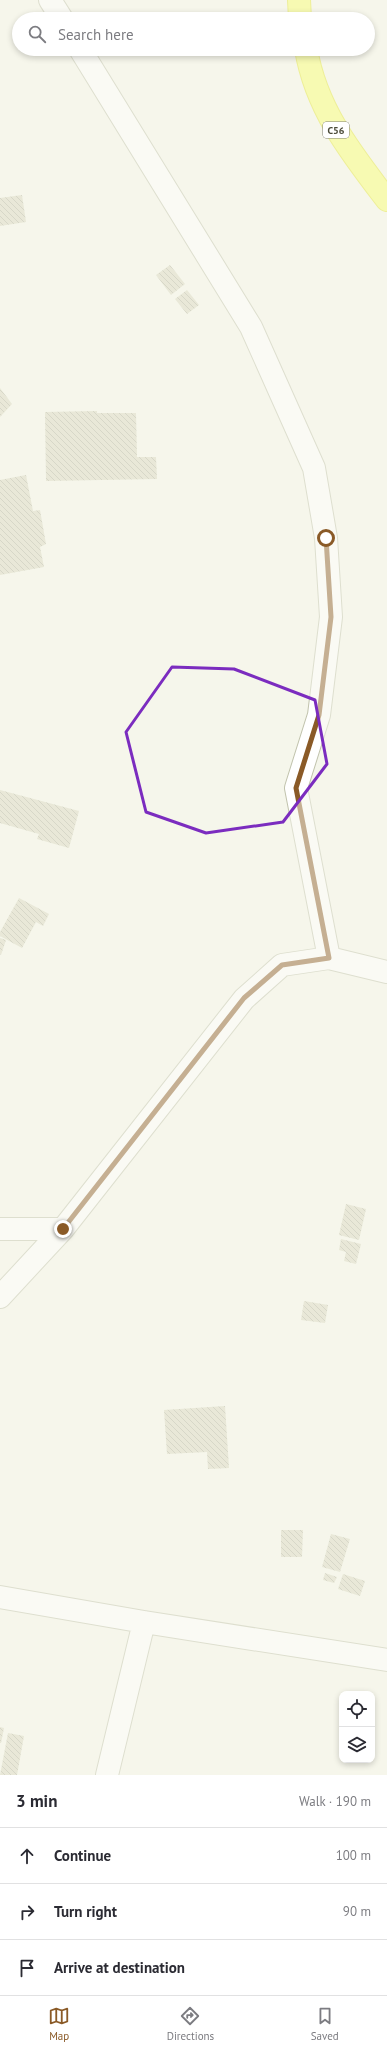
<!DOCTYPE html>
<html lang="en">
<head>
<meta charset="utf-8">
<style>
  body { margin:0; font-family:"PT Sans",sans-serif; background:#f2f2f3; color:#2b2b33 }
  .controls { position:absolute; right:12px; bottom:12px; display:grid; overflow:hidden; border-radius:8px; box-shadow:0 2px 6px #0003 }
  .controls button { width:36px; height:36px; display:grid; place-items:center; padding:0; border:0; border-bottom:1px solid #e1e1e2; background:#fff; color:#2b2b33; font:20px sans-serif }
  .stop { position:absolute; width:12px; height:12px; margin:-9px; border:3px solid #8a5a27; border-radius:50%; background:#fff }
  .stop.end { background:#8a5a27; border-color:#fff; box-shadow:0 1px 4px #0008 }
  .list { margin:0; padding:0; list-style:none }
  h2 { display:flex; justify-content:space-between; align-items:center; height:52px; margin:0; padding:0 16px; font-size:17px }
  h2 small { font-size:13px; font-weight:400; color:#7c7c81 }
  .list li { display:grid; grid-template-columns:26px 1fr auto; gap:12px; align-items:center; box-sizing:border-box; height:56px; padding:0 16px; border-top:1px solid #e1e1e2 }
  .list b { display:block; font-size:15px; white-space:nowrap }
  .list em { font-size:13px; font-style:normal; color:#7c7c81 }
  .icon { flex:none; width:22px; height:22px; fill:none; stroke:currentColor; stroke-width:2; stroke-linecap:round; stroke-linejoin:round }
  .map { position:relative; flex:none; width:387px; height:1775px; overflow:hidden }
  .search { position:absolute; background:#fff; box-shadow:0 2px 6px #0003; left:12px; right:12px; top:12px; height:44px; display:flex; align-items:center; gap:10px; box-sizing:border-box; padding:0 14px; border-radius:22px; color:#7c7c81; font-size:15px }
  .sheet { height:220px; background:#fff }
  nav { display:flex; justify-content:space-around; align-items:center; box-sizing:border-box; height:56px; border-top:1px solid #e1e1e2; background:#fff; font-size:11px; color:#7c7c81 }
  nav a { display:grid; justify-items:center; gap:2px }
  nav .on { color:#8a5a27 }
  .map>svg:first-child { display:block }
  .building { fill:url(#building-back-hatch) }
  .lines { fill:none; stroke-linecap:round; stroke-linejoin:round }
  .minor-casing { stroke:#c1c3ad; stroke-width:24 }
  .highway-casing { stroke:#e4e635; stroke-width:24 }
  .minor { stroke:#fff; stroke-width:22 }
  .highway { stroke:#f8ff6d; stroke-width:22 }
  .route { stroke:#8a5a27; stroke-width:5 }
  .marked { fill:none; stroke:#7b2cbf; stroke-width:3; stroke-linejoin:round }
  .labels { text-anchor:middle; stroke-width:3.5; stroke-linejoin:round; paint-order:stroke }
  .shield { fill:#fff; stroke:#818174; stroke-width:1 }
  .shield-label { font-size:10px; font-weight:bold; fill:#4b4b38 }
</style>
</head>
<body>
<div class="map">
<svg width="387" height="1775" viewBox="0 0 387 1775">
  <defs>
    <pattern id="building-back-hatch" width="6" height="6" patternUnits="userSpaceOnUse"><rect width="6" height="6" fill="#d9d8c0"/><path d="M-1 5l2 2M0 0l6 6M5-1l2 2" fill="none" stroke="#b2b19d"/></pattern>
  </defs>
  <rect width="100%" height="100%" fill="#f5f6eb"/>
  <!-- building -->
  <path class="building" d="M22 195 26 222 0 226V198Z
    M170 265 185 284 171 295 156 275Z
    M187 290 199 305 187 314 175 299Z
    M0 388 12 404 0 417Z
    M97 411V413H136L137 457H156L157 479 46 481 45 412Z
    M26 475 33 511 40 510 46 544 40 547 44 567 0 575V480Z
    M0 790 79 811 69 848 37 839 39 834 0 823Z
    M19 898 49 914 43 926 36 922 22 948 0 936V932Z
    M0 938 6 940 1 955 0 954Z
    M346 1204 366 1209 359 1240 339 1235Z
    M341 1239 361 1244 356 1264 344 1261 346 1252 339 1250Z
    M304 1301 328 1305 325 1323 301 1320Z
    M225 1406 229 1468 208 1469 207 1452 167 1454 164 1410Z
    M281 1530H303L302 1557H281Z
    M331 1534 350 1539 340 1572 322 1567Z
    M325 1573 337 1577 334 1583 323 1580Z
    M343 1574 365 1581 360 1596 338 1589Z
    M0 1727 4 1728 1 1743H0Z
    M8 1733 24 1736 17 1775H0Z"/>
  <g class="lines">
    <!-- minor casing -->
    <g class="minor-casing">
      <path id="minor" d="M50 0 62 19
        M80 49 251 327 314 468 326 538 331 617 319 715 296 788 329 958
        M0 1229H63
        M0 1297 63 1229 244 999 282 965 329 958 387 972
        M0 1597 144 1622 387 1660
        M107 1775 144 1622"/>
    </g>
    <!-- highway casing -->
    <g class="highway-casing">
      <path id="highway" d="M299 0 300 19
        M306 49C316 109 351 153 387 200"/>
    </g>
    <!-- minor -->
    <use href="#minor" class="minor"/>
    <!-- highway -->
    <use href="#highway" class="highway"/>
  </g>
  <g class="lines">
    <!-- route -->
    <path class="route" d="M63 1229 244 998 282 965 329 958 296 788 319 715 331 617 326 538"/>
  </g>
  <!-- marked area -->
  <path d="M0 0H387V1775H0ZM172 667 234 669 315 700 327 764 283 822 206 833 146 812 126 732Z" fill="#f5f6eb" fill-opacity=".55" fill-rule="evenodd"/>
  <path class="marked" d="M172 667 234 669 315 700 327 764 283 822 206 833 146 812 126 732Z"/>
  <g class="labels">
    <!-- shield labels -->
    <rect class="shield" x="323" y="122" width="26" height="16" rx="3"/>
    <g class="shield-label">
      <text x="336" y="134">C56</text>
    </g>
  </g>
</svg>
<div class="controls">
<button><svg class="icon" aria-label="locate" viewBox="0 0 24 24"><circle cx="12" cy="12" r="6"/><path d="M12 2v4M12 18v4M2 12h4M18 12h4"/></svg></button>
<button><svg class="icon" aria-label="layers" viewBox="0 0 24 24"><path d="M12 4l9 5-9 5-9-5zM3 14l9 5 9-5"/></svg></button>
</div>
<div class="stop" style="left:326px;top:538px"></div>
<div class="stop end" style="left:63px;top:1229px"></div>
<div class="search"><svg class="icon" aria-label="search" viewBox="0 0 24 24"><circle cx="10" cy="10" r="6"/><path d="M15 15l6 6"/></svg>Search here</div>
</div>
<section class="sheet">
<h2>3 min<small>Walk · 190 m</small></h2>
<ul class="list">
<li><svg class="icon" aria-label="ahead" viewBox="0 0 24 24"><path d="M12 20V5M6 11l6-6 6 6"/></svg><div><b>Continue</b></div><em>100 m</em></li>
<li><svg class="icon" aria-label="right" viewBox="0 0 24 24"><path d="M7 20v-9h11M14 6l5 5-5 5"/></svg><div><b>Turn right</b></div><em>90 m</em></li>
<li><svg class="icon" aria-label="arrive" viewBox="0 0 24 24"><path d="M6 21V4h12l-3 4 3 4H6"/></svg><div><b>Arrive at destination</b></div></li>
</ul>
</section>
<nav>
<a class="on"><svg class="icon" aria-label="map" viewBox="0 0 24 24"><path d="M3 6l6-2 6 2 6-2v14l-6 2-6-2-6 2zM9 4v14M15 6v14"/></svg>Map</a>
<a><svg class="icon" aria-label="directions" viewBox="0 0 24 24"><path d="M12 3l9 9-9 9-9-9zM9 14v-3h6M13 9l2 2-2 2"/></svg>Directions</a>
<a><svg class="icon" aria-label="saved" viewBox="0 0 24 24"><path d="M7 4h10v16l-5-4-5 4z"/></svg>Saved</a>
</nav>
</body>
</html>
